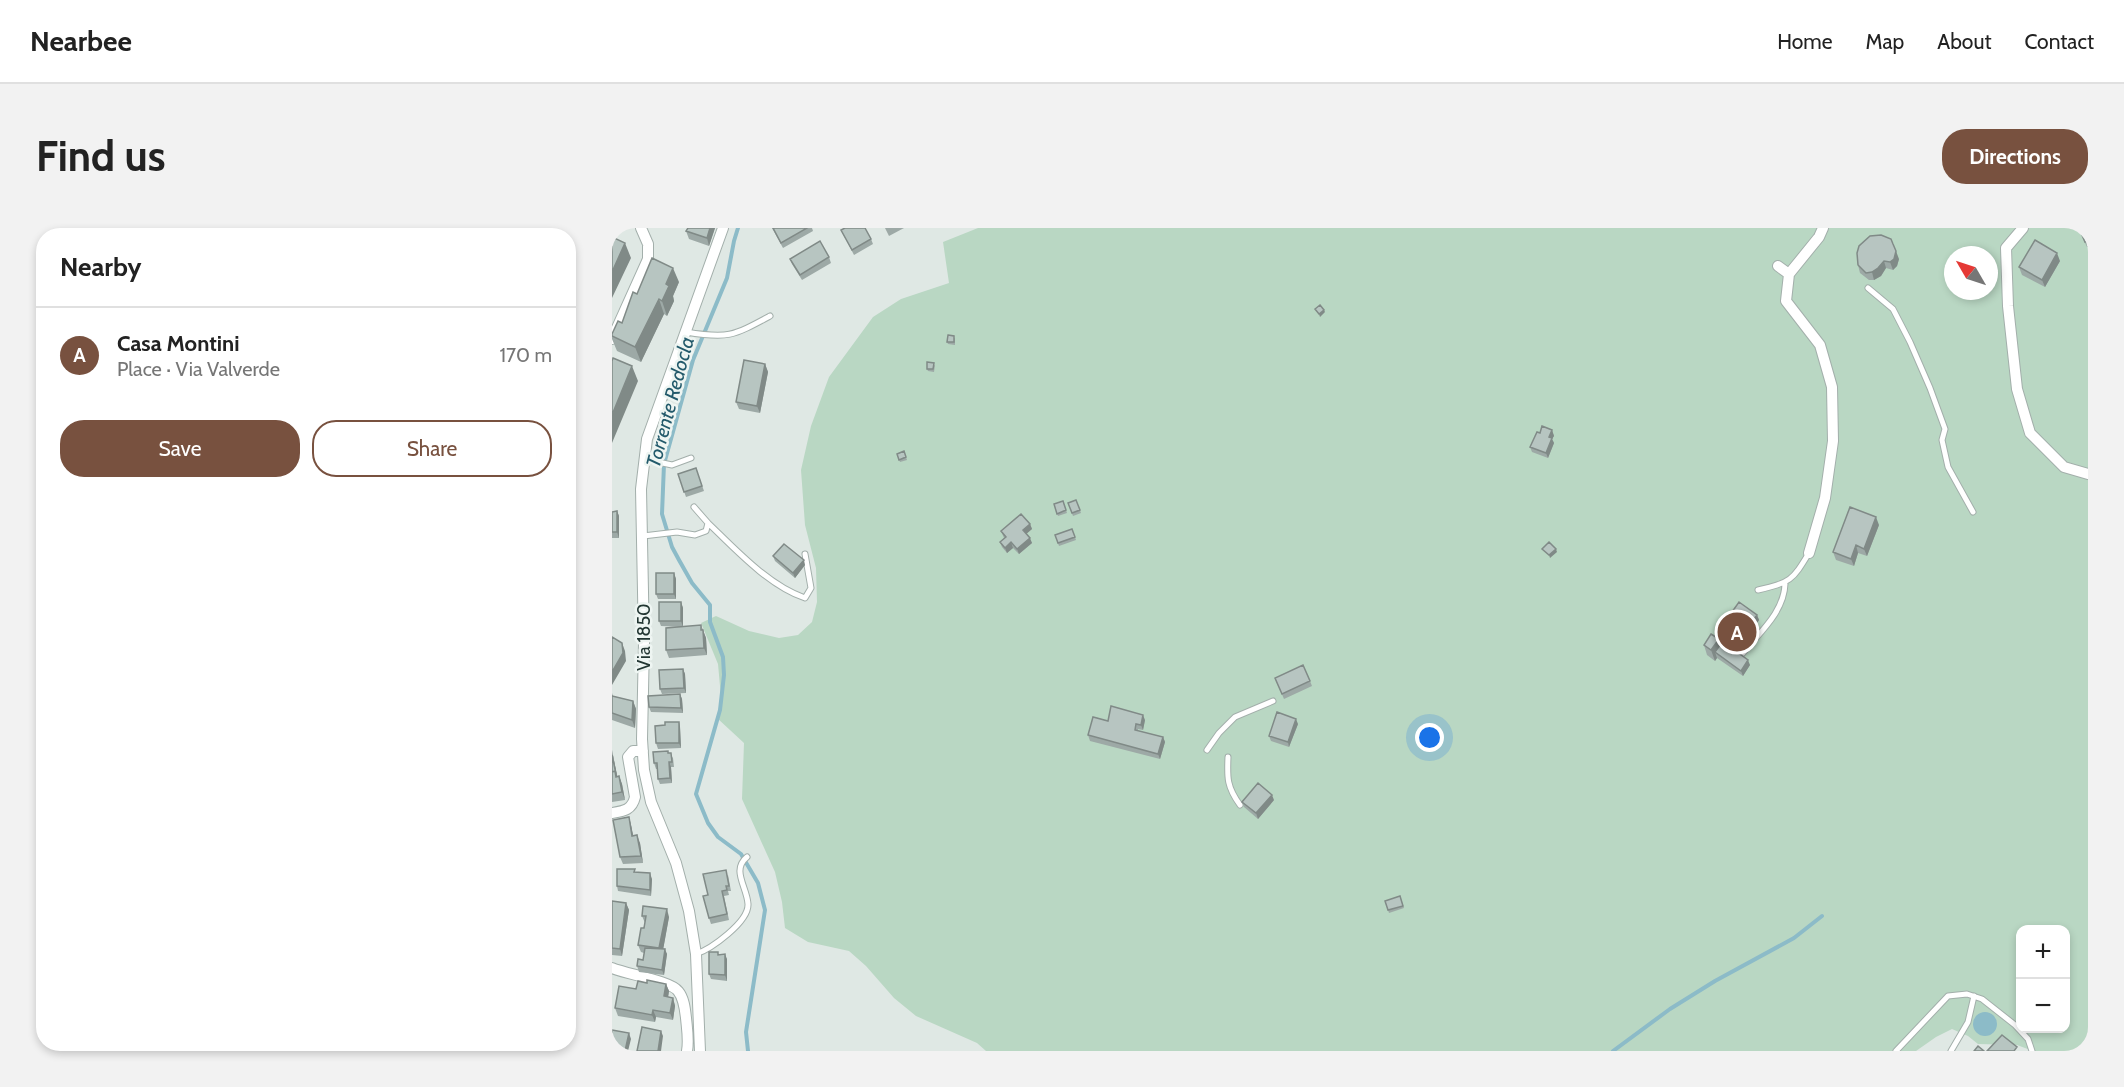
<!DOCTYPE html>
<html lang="en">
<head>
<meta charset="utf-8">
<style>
  body { margin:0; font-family:Cabin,sans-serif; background:#f2f2f2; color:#222 }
  .controls { position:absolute; right:18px; bottom:18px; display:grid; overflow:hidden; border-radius:12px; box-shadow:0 3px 9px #0003 }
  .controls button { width:54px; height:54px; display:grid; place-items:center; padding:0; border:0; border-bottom:2px solid #e0e0e0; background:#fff; color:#222; font:30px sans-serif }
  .compass { position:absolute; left:1332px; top:18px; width:54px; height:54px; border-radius:50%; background:#fff; box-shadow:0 3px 9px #0003; rotate:309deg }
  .you { position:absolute; left:818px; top:510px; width:21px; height:21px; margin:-15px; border:4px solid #fff; border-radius:50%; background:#1a73e8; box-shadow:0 0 0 9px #1a73e833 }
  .badge { display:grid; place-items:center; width:39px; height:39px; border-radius:50%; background:#78513f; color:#fff; font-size:20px; font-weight:700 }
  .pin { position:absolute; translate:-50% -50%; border:3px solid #fff; box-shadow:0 2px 6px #0006 }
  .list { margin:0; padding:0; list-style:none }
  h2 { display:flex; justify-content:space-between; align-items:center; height:78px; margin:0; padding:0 24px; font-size:26px }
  h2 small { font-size:20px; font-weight:400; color:#767676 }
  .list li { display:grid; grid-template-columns:39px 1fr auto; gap:18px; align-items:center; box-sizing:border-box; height:96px; padding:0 24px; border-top:2px solid #e0e0e0 }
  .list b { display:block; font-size:22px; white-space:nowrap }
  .list p { margin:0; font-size:20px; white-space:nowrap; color:#767676 }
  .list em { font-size:20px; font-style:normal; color:#767676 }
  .actions { display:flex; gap:12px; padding:18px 24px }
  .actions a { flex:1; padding:14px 0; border:2px solid #78513f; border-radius:24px; text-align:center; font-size:21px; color:#78513f }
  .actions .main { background:#78513f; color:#fff }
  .map { position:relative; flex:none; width:1476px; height:823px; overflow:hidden; border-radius:24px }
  header { display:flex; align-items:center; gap:36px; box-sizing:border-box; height:84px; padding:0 30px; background:#fff; border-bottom:2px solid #e0e0e0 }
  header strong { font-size:28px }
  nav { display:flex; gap:33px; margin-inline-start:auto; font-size:21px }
  .intro { display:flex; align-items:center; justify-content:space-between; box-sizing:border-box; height:144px; padding:0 36px }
  h1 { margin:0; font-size:42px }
  .button { padding:15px 27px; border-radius:24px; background:#78513f; color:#fff; font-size:21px; font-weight:700 }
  main { display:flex; gap:36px; padding:0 36px }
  aside { flex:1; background:#fff; border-radius:24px; box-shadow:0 3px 9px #0003 }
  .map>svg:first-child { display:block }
  .green { fill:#b9d7c3; fill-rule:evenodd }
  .water { fill:#8cbbc8 }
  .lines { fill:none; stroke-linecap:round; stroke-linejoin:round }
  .stream { stroke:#8cbbc8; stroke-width:4 }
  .lane-casing { stroke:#a3afab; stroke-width:7 }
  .street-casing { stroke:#a3afab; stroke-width:12 }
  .lane { stroke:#fff; stroke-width:5 }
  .street { stroke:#fff; stroke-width:10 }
  .wall { fill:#9da9a6 }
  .shaded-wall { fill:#808a87 }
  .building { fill:#b7c5c1; stroke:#808a87; stroke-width:1.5 }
  .labels { text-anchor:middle; stroke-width:5; stroke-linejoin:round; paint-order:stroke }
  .street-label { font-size:18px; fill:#223632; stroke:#eef5f2 }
  .water-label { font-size:20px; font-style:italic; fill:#235a6b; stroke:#eef5f2 }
</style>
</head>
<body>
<header>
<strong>Nearbee</strong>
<nav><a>Home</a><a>Map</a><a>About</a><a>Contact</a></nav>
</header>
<div class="intro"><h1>Find us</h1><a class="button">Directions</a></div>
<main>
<aside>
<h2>Nearby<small></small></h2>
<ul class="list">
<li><span class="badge">A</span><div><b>Casa Montini</b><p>Place · Via Valverde</p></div><em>170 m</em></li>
</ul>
<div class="actions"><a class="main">Save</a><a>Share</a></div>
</aside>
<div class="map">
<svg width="1476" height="823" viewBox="0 0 1476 823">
  <rect width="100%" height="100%" fill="#dfe8e4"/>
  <!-- green -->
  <path class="green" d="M366 0H1476V823H1421L1405 817 1366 816 1356 808 1340 801 1324 809 1304 823H374L365 815 304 788 282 770 254 738 237 723 196 714 173 700 170 674 163 644 130 571 132 515 105 490 109 469 106 436 89 395 104 388 137 403 167 410 186 407 200 394 205 374 204 340 193 297 189 242 199 198 217 149 261 89 289 71 337 55 331 14ZM1341 27H1377V63H1341ZM1408 702H1454V800H1408Z"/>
  <!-- water -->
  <path class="water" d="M1361 796a12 12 0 1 1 24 0a12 12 0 1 1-24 0Z"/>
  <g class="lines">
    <!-- stream -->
    <path class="stream" d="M126 0 122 13 115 50 81 132 52 236 50 286 60 319 67 332 80 355 98 377V394L111 429 112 447 108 482 84 566 96 595 106 609 129 626 146 655 153 682 134 804 136 823
      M1001 823 1058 781 1103 753 1182 710 1210 688"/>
    <!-- lane casing -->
    <g class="lane-casing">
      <path id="lane" d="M1256 60 1281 81 1298 114 1318 160 1333 201 1330 212 1336 239 1361 284
        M74 104C116 111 121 108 158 88
        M32 231 60 237 79 230
        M96 295C123 321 157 358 193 370L199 360 193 326
        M31 308 65 304 83 307 94 303 96 295 82 279
        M1146 362C1179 354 1180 353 1197 325
        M1131 425C1148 404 1172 384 1173 356
        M595 522 607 505 623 489 661 473
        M616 529C615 550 615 559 628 577
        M84 726C99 721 137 694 136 676 135 659 119 642 135 629
        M1284 823 1336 768 1355 766 1370 771 1403 797 1416 811 1420 823
        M1339 823 1356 794 1362 768"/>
    </g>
    <!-- street casing -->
    <g class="street-casing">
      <path id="street" d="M1411 0 1394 20 1396 78 1405 161 1418 205 1452 239 1476 246
        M1166 38 1177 46
        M0 111 36 31V16L29 0
        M1197 325 1213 270 1221 213 1220 159 1208 117 1174 73 1177 46 1207 9 1211 0
        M0 585C12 583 20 582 23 569L16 529 21 523H31
        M0 740C14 746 59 753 66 763 72 770 73 781 74 790 75 801 77 812 75 823
        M88 823 84 726 77 683 64 635 39 574 32 542 30 511 32 415 29 261 35 211 111 0"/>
    </g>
    <!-- lane -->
    <use href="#lane" class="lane"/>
    <!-- street -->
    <use href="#street" class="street"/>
  </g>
  <!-- wall -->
  <path class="wall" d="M76 0H103L97 18 77 11 74 3Z
    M160 0H200L201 3 171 20Z
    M273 0H292L277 8Z
    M1466 0H1476V19H1475Z
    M229 2 259 11 261 16 242 27Z
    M217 29 219 35 190 52 180 36 178 31Z
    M1287 31 1285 38 1281 42 1274 40 1269 48 1262 52H1257L1248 45 1246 37Z
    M1448 33 1433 59 1410 47 1407 39Z
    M67 54 61 68 62 73 55 88 52 86 29 134 5 123 0 111V106L10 95 25 66Z
    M343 110V117L336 116 335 114Z
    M153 136 156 144 148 185 127 181 124 174Z
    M323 137 322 144 316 143 315 141Z
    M940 202 942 208 940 211 942 215 936 230 920 224 918 219 928 205Z
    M292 223 295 232 288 234 285 226Z
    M84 240 92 263 74 269 66 246Z
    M464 272 469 285 461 288 456 275Z
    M451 273 455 285 446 288 442 276Z
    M5 283 7 288V310H0V284Z
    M418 296 420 301 414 306 420 315 407 326 401 320 395 325 390 319 388 314 392 310 389 303Z
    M1267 297 1255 328 1246 325 1242 338 1224 332 1221 324Z
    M460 301 464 312 447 318 443 307Z
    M161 328 193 337 183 350 163 333Z
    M62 345 64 351V371H46L44 366Z
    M69 374 71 380V399L91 402 94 410 95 427 57 430 54 422 69 399 49 398 47 393Z
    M1145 387 1147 392 1125 424 1138 437 1131 448 1105 430 1103 433 1095 427 1092 417 1103 408Z
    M71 441 73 446 74 465 50 466 48 461Z
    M663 450 698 453 700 458 672 471Z
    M0 465 1 468 21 473 24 481 23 500 0 492Z
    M68 466 70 471 71 485 39 484 37 479Z
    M533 492 531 502 526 501V503L551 509 553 514 548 531 478 513 476 507Z
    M67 494 68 499 69 520 46 521 44 515 53 497Z
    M686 496 677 519 659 513 657 508Z
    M0 522 5 549 7 548 10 556 13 572 0 574Z
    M57 525 61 530 62 539H59L60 555 48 556 46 551V541H44L42 535Z
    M662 572 646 591 632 579 630 574Z
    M17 589 19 597 21 608 28 615 31 635 11 636 8 629Z
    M24 645 40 651 39 668 6 663 5 658Z
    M116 647 119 663H116L117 667 112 668 117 692 99 696 97 690 96 667Z
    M788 668 792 680 777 685 773 673Z
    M0 673 14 675 17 682 10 728 0 727Z
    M30 688 57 689 51 721 55 726 52 747 27 744 25 738 31 732 32 725 29 724 26 717 33 695Z
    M107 727 115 731V753L99 751 97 746Z
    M35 755 54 756 57 763 56 769 61 770 63 778 61 792 44 789 43 794 6 788 3 780 24 761Z"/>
  <!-- shaded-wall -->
  <path class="shaded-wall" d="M98 0H103L97 18 95 10Z
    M13 15 19 30 0 70V44Z
    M1284 23 1287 31 1285 38 1281 42 1278 34Z
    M1445 25 1448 33 1433 59 1430 52Z
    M1272 33 1274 40 1269 48 1262 52 1260 44Z
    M61 40 67 54 61 68 62 73 55 88 50 73 54 56Z
    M47 71 52 86 29 134 23 119Z
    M712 82 713 84 708 89 707 86Z
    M153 136 156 144 148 185 145 178Z
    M20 138 26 153 0 215V187Z
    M940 202 942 208 940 211 942 215 936 230 934 225 937 209Z
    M5 283 7 288V310L5 304Z
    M1264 289 1267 297 1255 328 1252 321Z
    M418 296 420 301 413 307 411 302Z
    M418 310 420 315 407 326 405 321Z
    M399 314 401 320 395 325 393 320Z
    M1244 317 1246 325 1242 338 1239 331Z
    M944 321 945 324 938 330 937 327Z
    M192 332 193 337 183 350 181 345Z
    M62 345 64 351V371L62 366Z
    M69 374 71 380V399L69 393Z
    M1145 387 1147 392 1123 426 1121 421Z
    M89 397 94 410 95 427 92 420Z
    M1107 411 1111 421 1103 424 1105 430 1103 433 1099 422Z
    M10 415 13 423 14 433 0 457V444Z
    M1136 432 1138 437 1131 448 1129 443Z
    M71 441 73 446 74 465 72 460Z
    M68 466 70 471 71 485 69 480Z
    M21 473 24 481 23 500 20 492Z
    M531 487 533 492 531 502 529 497Z
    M684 491 686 496 677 519 676 514Z
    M67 494 68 499 69 520 67 515Z
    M551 509 553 514 548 531 546 526Z
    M0 522 7 557 4 549Z
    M57 534 59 539 60 555 58 550Z
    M7 548 10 556 13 572 10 564Z
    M660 567 662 572 646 591 644 585Z
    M17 589 19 597 23 616 20 608Z
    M25 607 28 615 31 635 29 628Z
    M38 645 40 651 39 668 38 662Z
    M14 675 17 682 10 728 8 721Z
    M55 681 57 689 50 728 47 720Z
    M53 721 55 726 52 747 50 742Z
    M113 726 115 731V753L113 747Z
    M54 756 57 763 55 776 52 768Z
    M61 770 63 778 61 792 58 785Z
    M41 782 44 789 43 794 40 787Z
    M49 803 51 808 49 823H46Z
    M17 805 19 811 16 823H13Z"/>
  <!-- building -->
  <path class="building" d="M76 0H98L95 10 74 3Z
    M161 0H195L169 15Z
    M233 0H253L259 11 240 22 229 2Z
    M1467 0H1476V13L1473 14Z
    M1269 7 1279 11 1281 16 1284 23 1282 31 1278 34 1272 33 1266 40 1260 44 1254 45 1246 37 1245 25 1247 18 1258 8Z
    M0 9 13 15 0 44Z
    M1423 12 1445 25 1430 52 1407 39Z
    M208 13 217 29 188 47 178 31Z
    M40 30 61 40 54 56 57 58 50 73 47 71 23 119 0 108V106L6 93 10 95 21 64 25 66Z
    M708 77 712 82 707 86 703 81Z
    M336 107 342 108V114H335Z
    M1 130 20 138 0 187V133Z
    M132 132 153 136 145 178 124 174Z
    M315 134 322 135 321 141H315Z
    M930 198 940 202 937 209 940 210 934 225 918 219 925 204 928 205Z
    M292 223 294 229 287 232 285 226Z
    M84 240 90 258 72 264 66 246Z
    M464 272 468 282 460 285 456 275Z
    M451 273 454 282 445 286 442 276Z
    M1238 279 1264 289 1252 321 1244 317 1239 331 1221 324Z
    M5 283V304H0V284Z
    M409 286 418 296 411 302 418 310 405 321 399 314 393 320 388 314 394 309 389 303Z
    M460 301 463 309 446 315 443 307Z
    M937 314 944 321 937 327 930 321Z
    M172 316 192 332 181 345 161 328Z
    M44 345H62V366H44Z
    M47 374H69V393H47Z
    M1127 374 1145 387 1121 421 1136 432 1129 443 1103 424 1109 416 1107 411 1103 408Z
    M89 397V402H91L92 420 54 422V400Z
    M1099 406 1107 411 1099 422 1092 417Z
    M0 409 10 415 11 425 0 444Z
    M691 437 698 453 670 466 663 450Z
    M71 441 72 460 48 461 47 442Z
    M68 466 69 480 37 479 36 468Z
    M0 468 21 473 20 492 0 485Z
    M499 478 531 487 529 497 524 496 523 502 551 509 546 526 476 507 481 489 496 493Z
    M665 484 684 491 676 514 657 508Z
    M53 494H67V515H44L43 498 53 497Z
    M56 523V525H59L60 534H57L58 550 46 551 45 535H42L41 524Z
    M0 527 4 546 3 543 0 544Z
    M3 543 4 549 7 548 10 564 0 566V544Z
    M646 555 660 567 644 585 630 574Z
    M17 589 20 608 25 607 29 628 8 629 1 592Z
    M5 641H23L22 644 38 645V662L5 658Z
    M114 642 117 658H114L115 662 110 663 115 686 97 690 91 668 96 667 91 646Z
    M788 668 791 678 776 682 773 673Z
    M0 673 14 675 8 721 0 720Z
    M31 678 55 681 47 720 26 717 29 700H32L34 688H30Z
    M33 720 53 721 50 742 25 738 26 731 31 732Z
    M97 724H106V727L113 726V747L97 746Z
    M35 752 54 756 52 768 61 770 58 785 41 782 40 787 3 780 7 758 24 761 26 753 35 755Z
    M30 799 49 803 46 823H25Z
    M0 802 17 805 13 823H0Z
    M1390 807 1405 819 1402 823H1375Z
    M1366 818 1372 823H1362Z"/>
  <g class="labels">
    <!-- street labels -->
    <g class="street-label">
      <text transform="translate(32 409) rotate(-90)" y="6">Via 1850</text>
    </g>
    <!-- water labels -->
    <g class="water-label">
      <text transform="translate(58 174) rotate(-75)" y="7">Torrente Redocla</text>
    </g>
  </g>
</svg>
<div class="controls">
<button>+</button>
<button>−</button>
</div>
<svg class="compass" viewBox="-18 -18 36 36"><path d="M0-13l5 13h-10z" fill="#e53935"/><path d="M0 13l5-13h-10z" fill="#767676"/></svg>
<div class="you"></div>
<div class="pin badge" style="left:1125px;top:404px">A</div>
</div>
</main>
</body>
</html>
